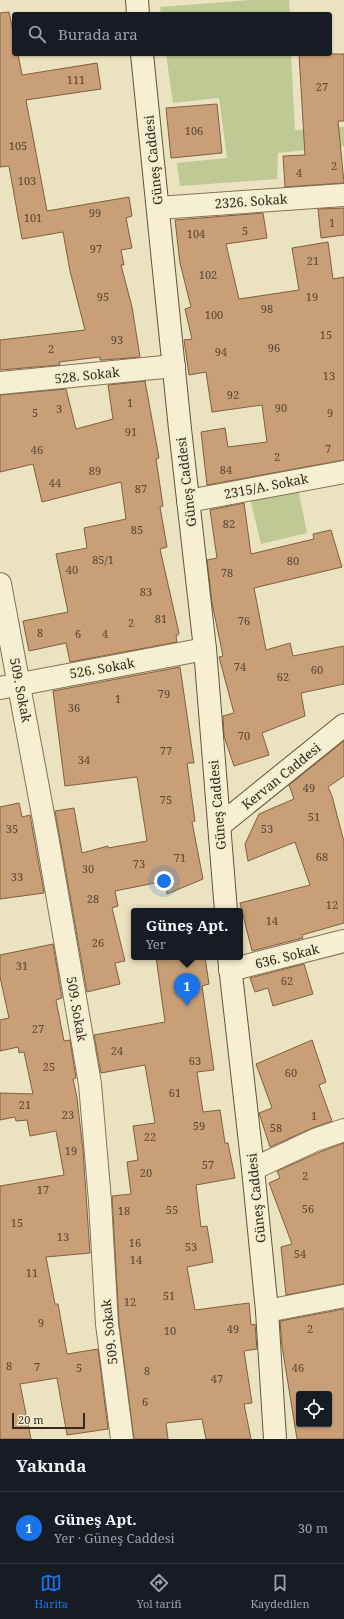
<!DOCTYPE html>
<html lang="tr">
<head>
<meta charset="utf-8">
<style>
  body { margin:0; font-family:"Noto Serif",serif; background:#20242c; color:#f1f3f6 }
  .controls { position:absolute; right:12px; bottom:12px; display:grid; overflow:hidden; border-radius:4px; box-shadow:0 1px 3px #0004 }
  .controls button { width:36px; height:36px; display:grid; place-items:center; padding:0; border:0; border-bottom:1px solid #363941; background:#171b24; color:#f1f3f6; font:20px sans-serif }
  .scale { position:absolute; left:12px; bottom:10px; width:73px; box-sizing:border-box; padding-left:4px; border:2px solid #34291c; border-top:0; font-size:11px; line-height:14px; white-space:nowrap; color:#34291c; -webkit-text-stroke:3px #f3eccf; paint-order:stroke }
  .you { position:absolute; left:164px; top:881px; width:14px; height:14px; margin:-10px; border:3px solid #fff; border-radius:50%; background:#1a73e8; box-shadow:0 0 0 6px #1a73e833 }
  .badge { display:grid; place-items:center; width:26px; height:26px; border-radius:50%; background:#1a73e8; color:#fff; font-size:13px; font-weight:700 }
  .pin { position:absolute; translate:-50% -33px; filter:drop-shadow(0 1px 2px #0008) }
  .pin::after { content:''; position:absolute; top:21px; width:14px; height:12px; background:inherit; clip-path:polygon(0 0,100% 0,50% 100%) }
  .popup { position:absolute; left:131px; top:908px; width:112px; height:52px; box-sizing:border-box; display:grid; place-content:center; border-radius:4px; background:#171b24; filter:drop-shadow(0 1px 3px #0005); font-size:13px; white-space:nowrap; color:#9ea1a6 }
  .popup b { font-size:15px; color:#f1f3f6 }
  .popup::after { content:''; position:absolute; left:50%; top:100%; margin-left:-8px; border:8px solid transparent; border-top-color:#171b24 }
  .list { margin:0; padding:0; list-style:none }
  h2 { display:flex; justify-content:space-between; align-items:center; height:52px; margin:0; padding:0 16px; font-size:17px }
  h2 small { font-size:13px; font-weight:400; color:#9ea1a6 }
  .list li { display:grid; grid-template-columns:26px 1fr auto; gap:12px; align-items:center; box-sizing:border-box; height:72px; padding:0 16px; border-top:1px solid #363941 }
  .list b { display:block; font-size:15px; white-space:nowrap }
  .list p { margin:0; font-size:13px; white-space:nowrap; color:#9ea1a6 }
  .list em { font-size:13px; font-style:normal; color:#9ea1a6 }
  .icon { flex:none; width:22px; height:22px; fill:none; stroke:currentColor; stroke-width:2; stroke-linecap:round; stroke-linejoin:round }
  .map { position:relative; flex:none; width:344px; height:1439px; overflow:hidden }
  .search { position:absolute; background:#171b24; box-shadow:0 1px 3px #0004; left:12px; right:12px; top:12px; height:44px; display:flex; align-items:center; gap:10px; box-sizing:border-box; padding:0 14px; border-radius:4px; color:#9ea1a6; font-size:15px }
  .sheet { height:124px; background:#171b24 }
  nav { display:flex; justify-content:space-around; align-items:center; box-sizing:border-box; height:56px; border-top:1px solid #363941; background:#171b24; font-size:11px; color:#9ea1a6 }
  nav a { display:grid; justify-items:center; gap:2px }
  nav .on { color:#1a73e8 }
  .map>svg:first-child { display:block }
  .green { fill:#bfc994 }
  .building { fill:#c89f77; stroke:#815f3f; fill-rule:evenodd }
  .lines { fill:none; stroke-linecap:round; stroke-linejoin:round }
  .street-casing { stroke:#837359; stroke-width:24 }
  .secondary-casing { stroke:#65543c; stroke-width:24 }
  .street { stroke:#f7efd2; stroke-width:22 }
  .secondary { stroke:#f7efd2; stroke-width:22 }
  .labels { text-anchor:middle; stroke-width:3; stroke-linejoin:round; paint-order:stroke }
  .number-label { font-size:11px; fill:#594633 }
  .street-label { font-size:13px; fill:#34291c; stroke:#f3eccf }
</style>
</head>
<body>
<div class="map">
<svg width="344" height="1439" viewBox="0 0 344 1439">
  <rect width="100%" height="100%" fill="#ebe2bf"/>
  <!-- green -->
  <path class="green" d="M251 0H289L290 14H161L160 7Z
    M166 54H291L295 130 344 127V146L278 153 277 179 180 186 177 163 227 158 219 98 173 103Z
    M298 488 307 533 261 544 250 498Z"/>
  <!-- building -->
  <path class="building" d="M9 12 14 36V54H18L22 75 97 63 101 89 26 100 47 211 129 197 132 216 126 218 132 248 121 250 124 265H121L132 307 140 357 104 360H100V357L59 362 60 365 0 370V340L85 330 70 271 63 232 22 239 9 166 0 167V13Z
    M299 54H344V121H338L344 183 285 187 283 156 305 155Z
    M217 104 222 153 171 158 166 108Z
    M344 208V235L321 238 318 209Z
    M263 213 267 238 226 244 239 299 299 290 292 248 328 242 333 279 344 277V460L207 485 201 432 225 428 228 447 267 442 262 405 212 412 206 372 189 375 184 340 192 339 185 309 191 307 180 263 175 220Z
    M145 381 159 458 156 459 163 506 160 507 167 547 160 549 179 633 178 635 176 636 177 642 70 662 66 643 29 651 23 621 68 612 56 554 87 548 84 528 126 519 121 482 42 502 33 464 0 472V395L66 389 76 429 113 419 108 385Z
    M244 503 251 554 314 539 313 534 331 530 342 567 254 588 266 650 290 643 293 656 344 646V684L301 693 305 716 262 733 269 755 234 766 224 736 223 716 234 713 219 657 223 656 212 603 207 560 217 558 210 510Z
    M180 667 194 763H187L195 821 192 822 203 879 167 894 165 881 115 891 118 906 112 908 125 961 115 963 120 984 87 992 55 811 74 808 82 853 108 846V848L147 841 137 777 65 786 53 691Z
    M344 741V776L328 787 332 796 344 842V923L302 935 303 938 252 951 240 903 310 885 295 842 248 861 245 844 259 814 294 799 289 785Z
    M19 803 22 817 30 815 44 893 0 899V807Z
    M53 944 62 998 56 1000 64 1041 70 1040 76 1078 73 1079 77 1098 83 1150 90 1253 46 1257 55 1304H58L67 1354 98 1349 108 1429 67 1435 57 1378 20 1384 31 1439H0V1186L64 1175 56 1131 30 1136 27 1120 16 1121 15 1117 0 1120V1093L33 1094 24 1052 19 1053 18 1047 0 1051V1020L9 1018 0 977V955Z
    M156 957H205L209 984 202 986 214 1070 197 1072 203 1112 220 1110 225 1143H228L235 1178 196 1185 201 1227 207 1226 213 1262 187 1267 195 1310 249 1303 251 1325 255 1324 257 1349 244 1351 252 1403 244 1404 251 1439H206L202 1419 166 1423 168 1439H134L119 1323 112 1196 131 1194 127 1162 138 1160 133 1126 155 1123 145 1065 101 1073 94 1035 165 1022Z
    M304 964 313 994 273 1006 268 988 255 992 250 978Z
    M312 1040 326 1082 319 1085 332 1121 310 1129 270 1147 259 1113 272 1108 256 1064Z
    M344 1143V1284L286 1295 281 1247 292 1244 269 1183 280 1178 277 1171 320 1152Z
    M344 1309V1439H297L282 1346 280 1321ZM299 1394H329V1424H299Z"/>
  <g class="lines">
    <!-- street casing -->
    <g class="street-casing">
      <path id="street" d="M158 208 344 195
        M0 383 174 366
        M188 501 344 472
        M0 584 47 836 90 1084 100 1201 107 1324 122 1439
        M0 688 205 649
        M230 970 344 941
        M253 1169 315 1140 344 1130
        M267 1311 344 1296"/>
    </g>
    <!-- secondary casing -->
    <g class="secondary-casing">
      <path id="secondary" d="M137 0 138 14
        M142 54 180 429 205 649 226 911
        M219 826 344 725
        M229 957 253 1169 267 1311 275 1439"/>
    </g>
    <!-- street -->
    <use href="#street" class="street"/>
    <!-- secondary -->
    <use href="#secondary" class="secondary"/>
  </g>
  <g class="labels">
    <!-- number labels -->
    <g class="number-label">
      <text x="76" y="84">111</text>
      <text x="322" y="91">27</text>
      <text x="194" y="135">106</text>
      <text x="18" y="150">105</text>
      <text x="334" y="170">2</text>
      <text x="299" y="177">4</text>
      <text x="27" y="185">103</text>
      <text x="95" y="217">99</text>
      <text x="33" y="222">101</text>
      <text x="332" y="227">1</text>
      <text x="245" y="235">5</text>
      <text x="196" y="238">104</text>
      <text x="96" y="253">97</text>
      <text x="313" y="265">21</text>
      <text x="208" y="279">102</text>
      <text x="103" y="301">95</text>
      <text x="312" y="301">19</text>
      <text x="267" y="313">98</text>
      <text x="214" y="319">100</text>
      <text x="326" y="339">15</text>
      <text x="117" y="344">93</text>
      <text x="274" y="352">96</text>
      <text x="51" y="353">2</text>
      <text x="221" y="356">94</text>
      <text x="329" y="380">13</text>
      <text x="233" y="399">92</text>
      <text x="130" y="407">1</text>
      <text x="281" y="412">90</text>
      <text x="59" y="413">3</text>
      <text x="35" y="417">5</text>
      <text x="330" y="417">9</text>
      <text x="131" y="436">91</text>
      <text x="328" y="453">7</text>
      <text x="37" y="454">46</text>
      <text x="277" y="461">2</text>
      <text x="226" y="474">84</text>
      <text x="95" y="475">89</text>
      <text x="55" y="487">44</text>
      <text x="141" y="493">87</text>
      <text x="229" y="528">82</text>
      <text x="137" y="534">85</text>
      <text x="103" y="564">85/1</text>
      <text x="293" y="565">80</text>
      <text x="72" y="574">40</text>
      <text x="227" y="577">78</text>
      <text x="146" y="596">83</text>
      <text x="161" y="623">81</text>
      <text x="244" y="625">76</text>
      <text x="131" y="627">2</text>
      <text x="40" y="637">8</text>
      <text x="78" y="638">6</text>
      <text x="105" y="638">4</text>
      <text x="240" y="671">74</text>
      <text x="317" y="674">60</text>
      <text x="283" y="681">62</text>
      <text x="164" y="698">79</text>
      <text x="118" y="703">1</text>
      <text x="74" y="712">36</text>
      <text x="244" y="740">70</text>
      <text x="166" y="755">77</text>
      <text x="84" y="764">34</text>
      <text x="309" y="792">49</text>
      <text x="166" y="804">75</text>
      <text x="314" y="821">51</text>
      <text x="12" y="833">35</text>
      <text x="267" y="833">53</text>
      <text x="322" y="861">68</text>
      <text x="180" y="862">71</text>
      <text x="139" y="868">73</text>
      <text x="88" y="873">30</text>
      <text x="17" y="881">33</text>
      <text x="93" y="903">28</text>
      <text x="332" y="909">12</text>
      <text x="272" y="925">14</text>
      <text x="98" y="947">26</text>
      <text x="22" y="970">31</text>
      <text x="287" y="985">62</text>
      <text x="38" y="1033">27</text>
      <text x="117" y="1055">24</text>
      <text x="195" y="1065">63</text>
      <text x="49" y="1071">25</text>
      <text x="291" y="1077">60</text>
      <text x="175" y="1097">61</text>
      <text x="25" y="1109">21</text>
      <text x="68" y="1119">23</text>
      <text x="314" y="1120">1</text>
      <text x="199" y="1130">59</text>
      <text x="276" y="1132">58</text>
      <text x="150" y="1141">22</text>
      <text x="71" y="1155">19</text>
      <text x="208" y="1169">57</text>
      <text x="146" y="1177">20</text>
      <text x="305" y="1180">2</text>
      <text x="43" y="1194">17</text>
      <text x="308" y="1213">56</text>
      <text x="172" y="1214">55</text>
      <text x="124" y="1215">18</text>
      <text x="17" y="1227">15</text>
      <text x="63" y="1241">13</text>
      <text x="135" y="1247">16</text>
      <text x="191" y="1251">53</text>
      <text x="300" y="1258">54</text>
      <text x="136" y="1264">14</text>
      <text x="32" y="1277">11</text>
      <text x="169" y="1300">51</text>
      <text x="130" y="1306">12</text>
      <text x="41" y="1327">9</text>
      <text x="233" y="1333">49</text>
      <text x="310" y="1333">2</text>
      <text x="170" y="1335">10</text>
      <text x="9" y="1370">8</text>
      <text x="37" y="1371">7</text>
      <text x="79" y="1372">5</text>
      <text x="298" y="1372">46</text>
      <text x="147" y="1375">8</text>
      <text x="217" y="1383">47</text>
      <text x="145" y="1406">6</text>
    </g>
    <!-- street labels -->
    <g class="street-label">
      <text transform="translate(153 160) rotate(-96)" y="5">Güneş Caddesi</text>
      <text transform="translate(251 201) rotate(-4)" y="5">2326. Sokak</text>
      <text transform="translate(87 375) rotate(-6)" y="5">528. Sokak</text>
      <text transform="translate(186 482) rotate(-97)" y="5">Güneş Caddesi</text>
      <text transform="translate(266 486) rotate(-11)" y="5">2315/A. Sokak</text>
      <text transform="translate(102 668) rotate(-10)" y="5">526. Sokak</text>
      <text transform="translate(21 690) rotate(79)" y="5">509. Sokak</text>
      <text transform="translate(281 776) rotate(-39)" y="5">Kervan Caddesi</text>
      <text transform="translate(217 805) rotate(-95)" y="5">Güneş Caddesi</text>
      <text transform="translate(287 956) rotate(-14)" y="5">636. Sokak</text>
      <text transform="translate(77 1009) rotate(80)" y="5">509. Sokak</text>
      <text transform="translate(256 1198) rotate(-96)" y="5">Güneş Caddesi</text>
      <text transform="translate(109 1332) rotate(-96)" y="5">509. Sokak</text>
    </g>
  </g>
</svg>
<div class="controls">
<button><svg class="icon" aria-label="locate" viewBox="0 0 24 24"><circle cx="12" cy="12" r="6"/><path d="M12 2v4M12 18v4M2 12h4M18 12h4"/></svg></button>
</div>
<div class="scale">20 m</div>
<div class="you"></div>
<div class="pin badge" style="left:187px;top:1006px">1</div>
<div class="popup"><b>Güneş Apt.</b>Yer</div>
<div class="search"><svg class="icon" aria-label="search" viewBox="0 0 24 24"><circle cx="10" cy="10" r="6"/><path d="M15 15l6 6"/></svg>Burada ara</div>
</div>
<section class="sheet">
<h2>Yakında<small></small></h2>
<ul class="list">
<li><span class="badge">1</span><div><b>Güneş Apt.</b><p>Yer · Güneş Caddesi</p></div><em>30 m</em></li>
</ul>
</section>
<nav>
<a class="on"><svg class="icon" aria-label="map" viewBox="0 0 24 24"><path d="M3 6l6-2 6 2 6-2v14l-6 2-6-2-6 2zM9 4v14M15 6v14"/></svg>Harita</a>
<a><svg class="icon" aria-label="directions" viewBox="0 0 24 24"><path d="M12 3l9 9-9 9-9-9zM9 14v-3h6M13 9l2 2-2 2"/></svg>Yol tarifi</a>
<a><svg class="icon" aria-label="saved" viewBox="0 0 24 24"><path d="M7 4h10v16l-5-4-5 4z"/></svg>Kaydedilen</a>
</nav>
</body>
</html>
